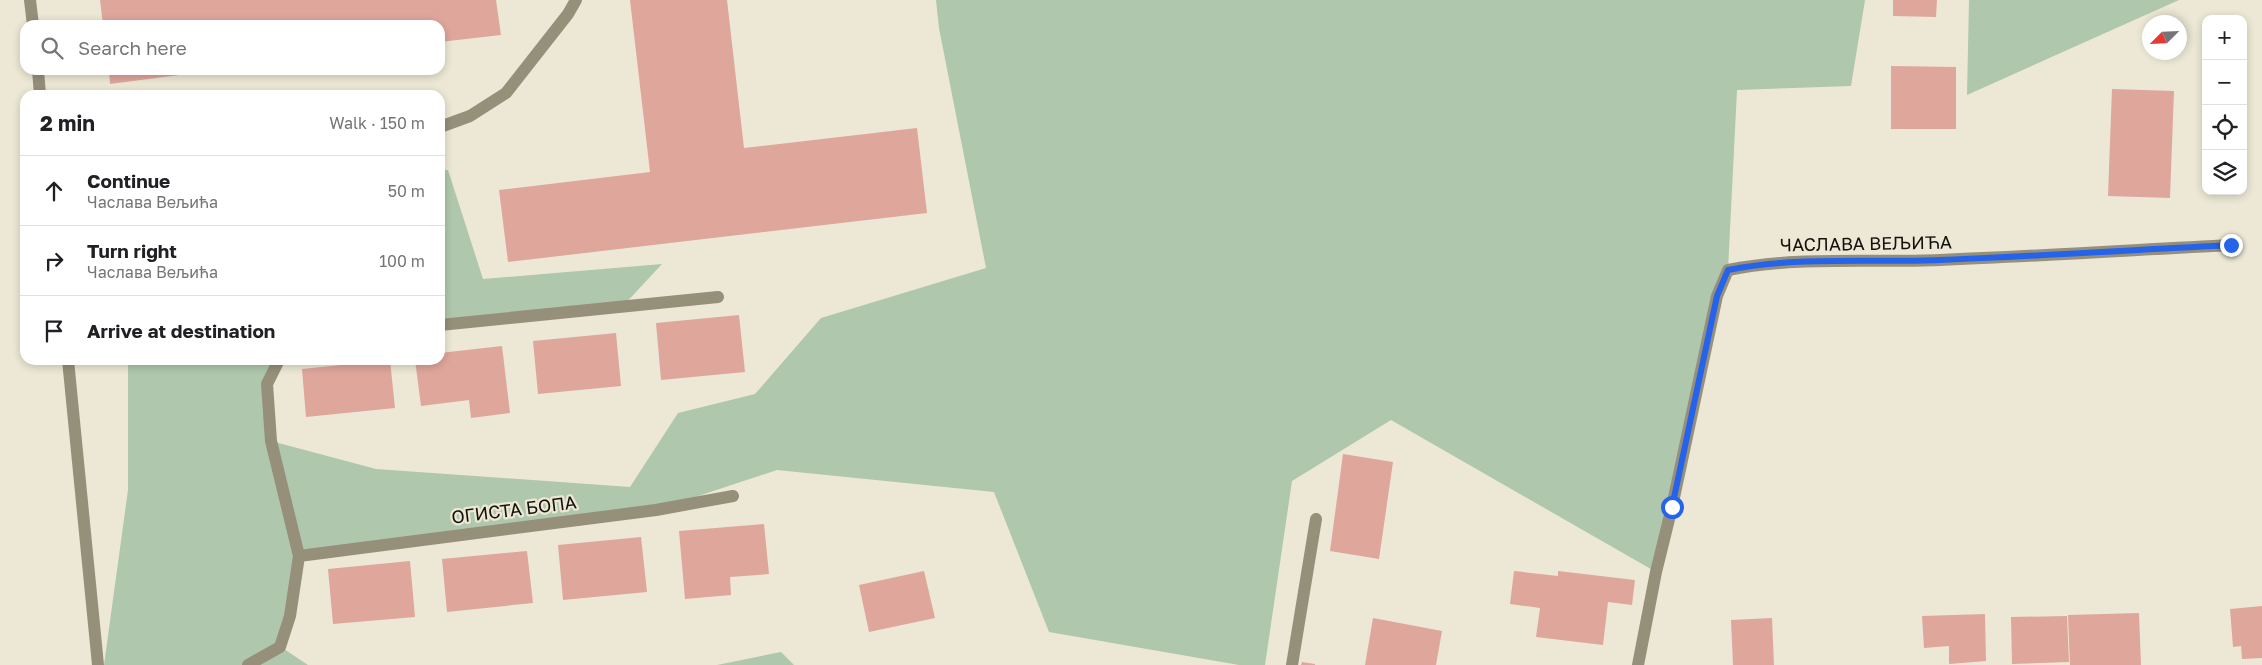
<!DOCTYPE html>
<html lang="en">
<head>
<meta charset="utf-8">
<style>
  body { margin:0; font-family:"Golos Text",sans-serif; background:#f6f6f6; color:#202124 }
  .controls { position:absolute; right:15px; top:15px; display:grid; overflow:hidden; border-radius:10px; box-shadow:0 2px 8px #0003 }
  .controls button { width:45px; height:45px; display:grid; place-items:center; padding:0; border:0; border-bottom:1px solid #e0e0e0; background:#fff; color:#202124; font:25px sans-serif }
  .compass { position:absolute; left:2142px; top:15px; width:45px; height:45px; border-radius:50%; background:#fff; box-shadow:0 2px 8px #0003; rotate:246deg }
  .stop { position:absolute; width:15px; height:15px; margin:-11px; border:4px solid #2563eb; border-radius:50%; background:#fff }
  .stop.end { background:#2563eb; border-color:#fff; box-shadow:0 1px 5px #0008 }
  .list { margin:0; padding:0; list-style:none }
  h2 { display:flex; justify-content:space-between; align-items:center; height:65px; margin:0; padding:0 20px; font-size:21px }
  h2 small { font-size:16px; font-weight:400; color:#757577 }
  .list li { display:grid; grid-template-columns:32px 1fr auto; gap:15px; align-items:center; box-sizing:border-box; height:70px; padding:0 20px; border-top:1px solid #e0e0e0 }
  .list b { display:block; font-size:19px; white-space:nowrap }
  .list p { margin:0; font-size:16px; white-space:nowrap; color:#757577 }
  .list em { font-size:16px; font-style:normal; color:#757577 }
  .icon { flex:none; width:28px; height:28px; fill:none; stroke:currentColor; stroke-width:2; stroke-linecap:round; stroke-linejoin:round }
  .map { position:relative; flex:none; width:2262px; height:665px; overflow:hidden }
  .search { position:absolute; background:#fff; box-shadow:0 2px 8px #0003; left:20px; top:20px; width:425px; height:55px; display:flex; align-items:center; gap:12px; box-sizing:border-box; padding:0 18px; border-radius:15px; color:#757577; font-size:19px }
  .panel { position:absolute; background:#fff; box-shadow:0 2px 8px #0003; left:20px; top:90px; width:425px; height:275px; border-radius:15px }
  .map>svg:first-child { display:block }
  .green { fill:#afc7ac }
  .building { fill:#dfa69c }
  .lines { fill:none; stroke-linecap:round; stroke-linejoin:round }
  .minor { stroke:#968f7a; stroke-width:12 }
  .route { stroke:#2563eb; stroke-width:6 }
  .labels { text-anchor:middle; stroke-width:4.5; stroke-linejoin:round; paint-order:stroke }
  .street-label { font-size:18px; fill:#13120c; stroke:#ece8d5 }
</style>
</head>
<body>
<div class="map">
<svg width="2262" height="665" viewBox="0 0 2262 665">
  <rect width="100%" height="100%" fill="#ece8d5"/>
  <!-- green -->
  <path class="green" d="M936 0H1865L1851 86 1737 90 1728 270 1656 572 1391 420 1292 481 1265 665H1239L1049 632 994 492 777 470 656 510 299 556 281 647 308 665H104L128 490V360H279L267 384 271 441 376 469 630 487 678 413 755 394 821 318 986 268 939 28Z
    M1969 0H2179L1967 95Z
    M448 170 483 279 662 264 622 307 440 325V171Z
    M781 652 794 665H717Z"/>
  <!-- building -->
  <path class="building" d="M100 0H496L501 35 440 42V25H103Z
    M630 0H727L744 148 917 128 927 213 508 262 499 190 650 172Z
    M1893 0H1937L1936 17 1893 16Z
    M1891 66 1956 67V129H1891Z
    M109 70H210V71L110 84Z
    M2112 89 2174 91 2170 198 2108 196Z
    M739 315 745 372 661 380 656 323Z
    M616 333 621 386 538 394 533 341Z
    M502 346 510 413 471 418 469 400 421 406 415 360H440V353Z
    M390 360 395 408 306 417 302 369Z
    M1343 454 1393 462 1379 559 1330 551Z
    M764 524 769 574 730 577 731 595 685 599 679 531Z
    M641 537 647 592 563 600 558 545Z
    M527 551 533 603 447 612 442 559Z
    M410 561 415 617 333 624 328 569Z
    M924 571 935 618 869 632 859 585Z
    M1514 571 1558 576V571L1635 580 1632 605 1608 602 1603 645 1536 637 1540 608 1510 604Z
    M2262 606V658L2242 659 2241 646 2233 647 2230 609Z
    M2139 613 2141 665H2070L2068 615Z
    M1985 614 1986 661 1949 664V646L1924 648 1922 616Z
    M2067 616 2069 662 2012 664 2011 617Z
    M1373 618 1442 631 1436 665H1365Z
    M1772 618 1774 665H1733L1731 620Z
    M1302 662 1315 664V665H1301Z"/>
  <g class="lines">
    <!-- minor -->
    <path class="minor" d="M30 0 33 25
      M38 70 40 95
      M440 127 470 116 506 93 568 14 576 0
      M440 325 718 297
      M68 360 98 665
      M299 556 656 510 733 496
      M248 665 280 647 290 616 299 556 271 441 267 384 279 360
      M1292 665 1316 519
      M1638 665 1656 572 1672 507 1717 296 1728 270C1798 256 1869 263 1940 260 2037 256 2134 250 2231 245"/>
  </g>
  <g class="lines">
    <!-- route -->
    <path class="route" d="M1672 507 1717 296 1728 270C1798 256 1869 263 1940 260 2037 256 2134 250 2231 245"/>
  </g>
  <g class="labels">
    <!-- street labels -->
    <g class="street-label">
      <text transform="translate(1866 244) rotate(-1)" y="6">ЧАСЛАВА ВЕЉИЋА</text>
      <text transform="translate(514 510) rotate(-7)" y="6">ОГИСТА БОПА</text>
    </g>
  </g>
</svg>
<div class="controls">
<button>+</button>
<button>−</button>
<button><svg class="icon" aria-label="locate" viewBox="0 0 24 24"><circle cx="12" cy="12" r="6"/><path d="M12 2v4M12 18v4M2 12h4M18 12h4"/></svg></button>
<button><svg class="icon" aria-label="layers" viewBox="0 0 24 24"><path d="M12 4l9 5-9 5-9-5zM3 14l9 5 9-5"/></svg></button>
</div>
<svg class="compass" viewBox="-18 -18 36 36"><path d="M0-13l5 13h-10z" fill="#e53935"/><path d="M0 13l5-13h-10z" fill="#757577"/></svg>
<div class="stop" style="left:1672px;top:507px"></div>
<div class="stop end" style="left:2231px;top:245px"></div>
<div class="search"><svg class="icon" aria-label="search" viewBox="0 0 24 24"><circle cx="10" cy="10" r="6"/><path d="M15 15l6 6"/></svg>Search here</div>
<section class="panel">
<h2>2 min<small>Walk · 150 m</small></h2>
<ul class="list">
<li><svg class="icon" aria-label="ahead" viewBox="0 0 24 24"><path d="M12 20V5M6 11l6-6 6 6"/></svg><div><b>Continue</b><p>Часлава Вељића</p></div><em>50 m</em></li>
<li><svg class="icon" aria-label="right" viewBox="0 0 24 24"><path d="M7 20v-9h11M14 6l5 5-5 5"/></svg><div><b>Turn right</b><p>Часлава Вељића</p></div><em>100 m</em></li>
<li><svg class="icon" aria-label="arrive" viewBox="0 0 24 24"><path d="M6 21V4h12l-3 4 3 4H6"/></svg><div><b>Arrive at destination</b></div></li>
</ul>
</section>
</div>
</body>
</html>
